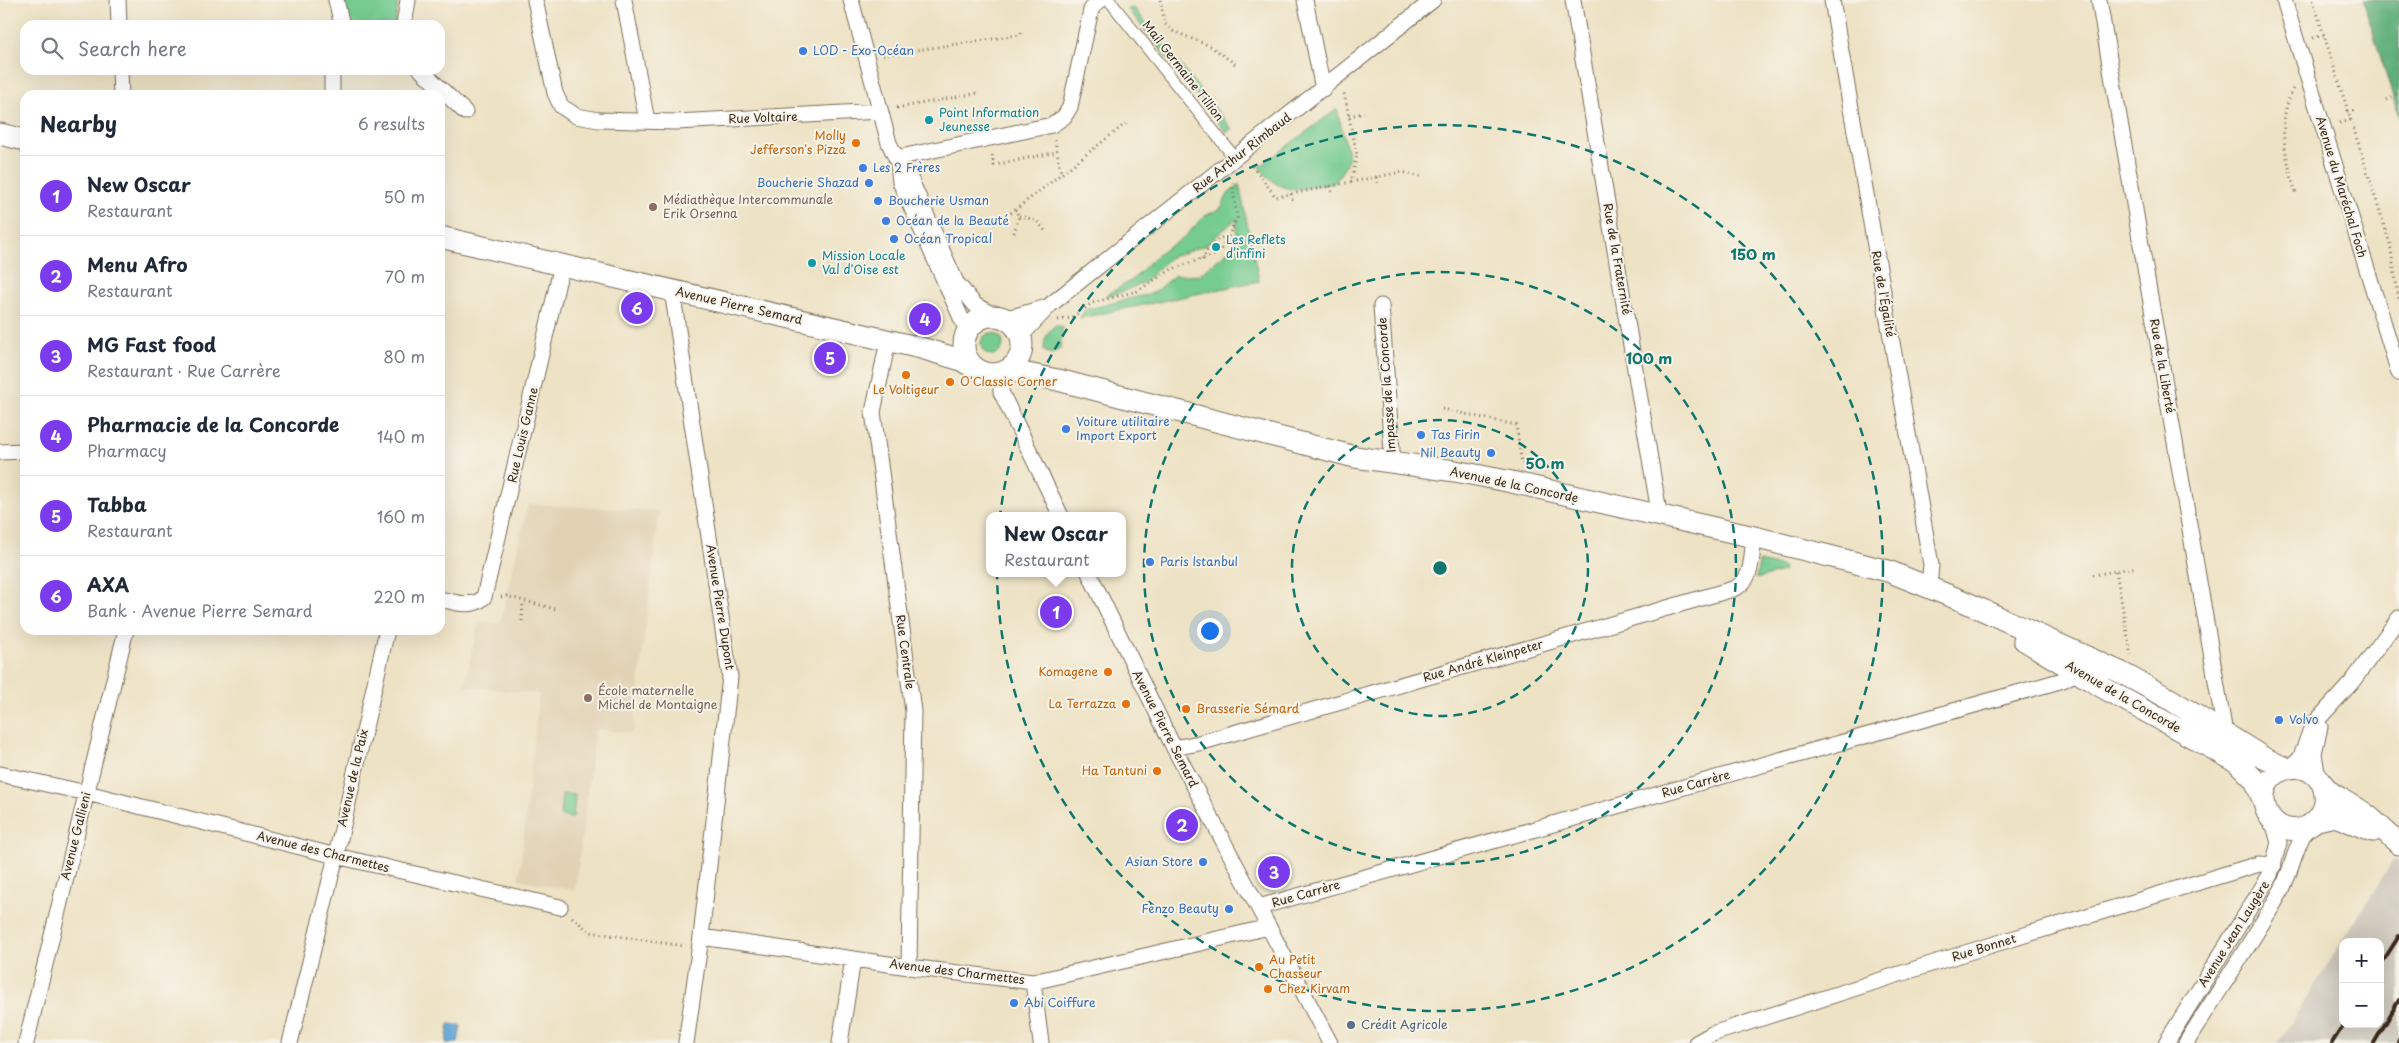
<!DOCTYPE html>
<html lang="en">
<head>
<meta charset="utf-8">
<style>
  body { margin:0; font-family:"Playpen Sans",sans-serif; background:#f6f6f7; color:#1f2937 }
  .controls { position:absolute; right:15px; bottom:15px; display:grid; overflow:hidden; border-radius:10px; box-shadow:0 5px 20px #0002 }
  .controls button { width:45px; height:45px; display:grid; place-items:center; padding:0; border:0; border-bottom:1px solid #e0e1e3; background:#fff; color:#1f2937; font:25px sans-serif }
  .you { position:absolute; left:1209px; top:630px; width:18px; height:18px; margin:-12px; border:4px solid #fff; border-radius:50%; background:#1a73e8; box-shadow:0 0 0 8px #1a73e833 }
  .badge { display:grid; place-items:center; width:32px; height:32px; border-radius:50%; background:#7c3aed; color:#fff; font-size:16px; font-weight:700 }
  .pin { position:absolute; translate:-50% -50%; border:2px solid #fff; box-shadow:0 1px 5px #0006 }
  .popup { position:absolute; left:986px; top:512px; width:140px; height:65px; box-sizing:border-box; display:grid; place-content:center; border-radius:10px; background:#fff; filter:drop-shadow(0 1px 4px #0005); font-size:16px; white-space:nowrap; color:#747a83 }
  .popup b { font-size:19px; color:#1f2937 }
  .popup::after { content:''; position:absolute; left:50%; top:100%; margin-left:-10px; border:10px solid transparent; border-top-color:#fff }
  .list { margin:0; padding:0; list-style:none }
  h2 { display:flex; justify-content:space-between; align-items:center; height:65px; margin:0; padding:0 20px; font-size:21px }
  h2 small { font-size:16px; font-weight:400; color:#747a83 }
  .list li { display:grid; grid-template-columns:32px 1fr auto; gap:15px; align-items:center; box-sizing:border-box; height:80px; padding:0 20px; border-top:1px solid #e0e1e3 }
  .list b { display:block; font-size:19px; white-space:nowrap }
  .list p { margin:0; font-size:16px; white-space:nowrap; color:#747a83 }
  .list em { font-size:16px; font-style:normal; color:#747a83 }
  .icon { flex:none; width:28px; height:28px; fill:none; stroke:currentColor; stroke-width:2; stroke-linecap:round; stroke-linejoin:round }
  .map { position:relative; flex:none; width:2399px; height:1043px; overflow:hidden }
  .search { position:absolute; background:#fff; box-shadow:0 5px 20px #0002; left:20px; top:20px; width:425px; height:55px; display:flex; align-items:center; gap:12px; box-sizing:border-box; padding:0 18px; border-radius:15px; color:#747a83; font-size:19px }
  .panel { position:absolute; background:#fff; box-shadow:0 5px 20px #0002; left:20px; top:90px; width:425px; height:545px; border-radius:15px }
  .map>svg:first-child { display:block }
  .built { fill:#e1d2b4 }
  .industrial { fill:#c9c3b8; fill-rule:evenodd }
  .green { fill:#74cb90; stroke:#587a57 }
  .forest { fill:#5faf7a; stroke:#4d6c4c }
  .water { fill:#61a5d6; stroke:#4e687a }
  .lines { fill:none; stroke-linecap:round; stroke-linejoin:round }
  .pedestrian-casing { stroke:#796a58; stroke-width:13 }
  .minor-casing { stroke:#796a58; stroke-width:17 }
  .secondary-casing { stroke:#796a58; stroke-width:23 }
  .path { stroke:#796a58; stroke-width:3; stroke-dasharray:1 4; stroke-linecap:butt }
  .pedestrian { stroke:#fff; stroke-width:11 }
  .minor { stroke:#fff; stroke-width:15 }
  .secondary { stroke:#fff; stroke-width:21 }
  .rail { stroke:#3b2a1e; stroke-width:4 }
  .ring { fill:none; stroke:#0f766e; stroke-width:2.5; stroke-dasharray:9 6 }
  .shop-dot { fill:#3f7fe0; stroke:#f7f3e8; stroke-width:2 }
  .culture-dot { fill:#0f9aa8; stroke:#f7f3e8; stroke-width:2 }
  .food-dot { fill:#e8710a; stroke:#f7f3e8; stroke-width:2 }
  .education-dot { fill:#8d6e63; stroke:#f7f3e8; stroke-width:2 }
  .service-dot { fill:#5c6f8a; stroke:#f7f3e8; stroke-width:2 }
  .labels { text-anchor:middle; stroke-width:4; stroke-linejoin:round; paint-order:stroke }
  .shop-label { font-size:12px; fill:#366cbe; stroke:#f7f3e8; text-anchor:start }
  .street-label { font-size:12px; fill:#3b2a1e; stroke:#f7f3e8 }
  .culture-label { font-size:12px; fill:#0d838f; stroke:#f7f3e8; text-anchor:start }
  .food-label { font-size:12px; fill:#c56008; stroke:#f7f3e8; text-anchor:end }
  .education-label { font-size:12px; fill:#785e54; stroke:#f7f3e8; text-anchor:start }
  .service-label { font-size:12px; fill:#4e5e75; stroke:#f7f3e8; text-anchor:start }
  .centre { fill:#0f766e; stroke:#f7f3e8; stroke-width:2.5 }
  .ring-label { font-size:15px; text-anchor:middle; font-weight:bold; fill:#0f766e; stroke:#f7f3e8; stroke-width:4; stroke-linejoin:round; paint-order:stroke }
</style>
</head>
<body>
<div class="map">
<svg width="2399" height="1043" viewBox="0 0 2399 1043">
  <rect width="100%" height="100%" fill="#f7f3e8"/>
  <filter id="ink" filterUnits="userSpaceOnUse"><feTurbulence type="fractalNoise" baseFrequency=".02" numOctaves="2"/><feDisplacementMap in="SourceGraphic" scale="10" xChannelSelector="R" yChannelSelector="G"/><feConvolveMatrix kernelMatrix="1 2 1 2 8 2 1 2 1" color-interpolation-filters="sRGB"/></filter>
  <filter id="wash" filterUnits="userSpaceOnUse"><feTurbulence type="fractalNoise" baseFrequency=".0096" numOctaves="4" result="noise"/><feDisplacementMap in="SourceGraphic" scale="20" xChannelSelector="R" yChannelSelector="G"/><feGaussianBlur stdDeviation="1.12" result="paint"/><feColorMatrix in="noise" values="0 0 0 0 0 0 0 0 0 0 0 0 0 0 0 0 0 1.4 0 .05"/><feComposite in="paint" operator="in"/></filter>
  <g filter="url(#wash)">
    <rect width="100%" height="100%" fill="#ede2c4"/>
    <!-- built -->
    <path class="built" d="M528 504 659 511 633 733 595 729 575 891 519 879 539 694 464 686 479 621 500 624Z"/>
    <!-- industrial -->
    <path class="industrial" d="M2394 859 2399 863V1043H2278ZM2343 942H2380V1024H2343Z"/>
    <!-- green -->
    <path class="green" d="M343 0H398L395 24 349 25Z
      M1134 8 1228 124 1232 129 1226 132 1128 9Z
      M1337 109 1349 158 1336 182C1299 188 1284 199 1259 167Z
      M1239 184 1259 281 1080 318 1085 310 1153 293 1175 275H1199L1237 244 1236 219 1206 245 1169 258 1145 282 1119 293 1105 296 1132 280 1159 253 1182 239 1205 216 1221 208 1228 194Z
      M1055 325 1063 327 1060 349 1052 354 1044 351C1044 338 1046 334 1055 325Z
      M981 344a11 11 0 1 1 22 0a11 11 0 1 1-22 0Z
      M1759 562 1784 567 1783 572 1756 579Z
      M562 794 575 795 573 818 560 816Z"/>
    <!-- forest -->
    <path class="forest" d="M2363 0H2399V117Z"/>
    <!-- water -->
    <path class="water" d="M449 1024 461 1025 458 1043H446Z"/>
  </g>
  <g filter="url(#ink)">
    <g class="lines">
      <!-- pedestrian casing -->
      <g class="pedestrian-casing">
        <path id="pedestrian" d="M1109 0 1235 158"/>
      </g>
      <!-- minor casing -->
      <g class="minor-casing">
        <path id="minor" d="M118 0 119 25
          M336 0 342 25
          M535 0 555 93 561 106 576 116 599 120 676 122 880 111
          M624 0 647 121
          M851 0 889 143 898 162 900 182 967 331
          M1305 0 1323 89
          M1573 0 1660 518
          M1832 0 1931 565 1929 587
          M2099 0 2225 733
          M2284 0 2399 373
          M404 25 408 0
          M120 70 121 95
          M421 70 465 112
          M332 95V70
          M896 158 1052 125 1064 117 1070 107 1091 10 1095 4 1101 0
          M898 162 910 178 956 282 975 305 995 316
          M672 290 730 677 701 937 686 1043
          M1381 306 1393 464
          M1002 318 1015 316 1047 307
          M1020 337 1050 305 1433 0
          M888 341 873 412 913 711 909 967
          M1003 372 1001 376V392L1061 516
          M0 452 25 451
          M1089 573 1174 748 1330 1043
          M440 599C454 602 473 609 484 597L562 265
          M1174 748 1199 743 1733 589C1754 581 1751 557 1754 537
          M2291 768 2301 757 2312 726 2352 682 2399 618
          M0 774 87 793 336 856 560 907
          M2318 779 2314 753 2320 727
          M1259 907 2042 686 2063 680 2083 669
          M701 937 909 967 1033 982 1269 927
          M1033 982 1041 1043
          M26 1043 126 630
          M290 1043 336 856 387 630
          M840 1043 853 959
          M1696 1043 1712 1034 1962 954 2259 864 2274 865
          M2166 1043 2270 875 2279 843 2272 818
          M2186 1043C2217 993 2251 944 2280 893 2292 872 2294 847 2308 826"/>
      </g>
      <!-- secondary casing -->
      <g class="secondary-casing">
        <path id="secondary" d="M0 134 25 140
          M440 237 921 348 961 360 978 370
          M964 345a29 29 0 1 1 58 0a29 29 0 1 1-58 0Z
          M1007 370 1058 380 1355 457 1455 471 1507 481 1754 537 1888 571 1965 602 2120 672 2168 698 2264 758 2287 769
          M2024 640 2102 687 2237 762 2255 780 2265 805
          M2322 783C2339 823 2285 848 2267 812 2262 802 2263 788 2270 780 2282 765 2304 763 2317 777 2322 783 2326 789 2333 794 2344 801 2357 807 2368 816 2379 825 2389 835 2399 844
          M2317 820 2335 816 2373 831"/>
      </g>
      <!-- path -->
      <path class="path" d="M1160 0 1165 24 1173 31 1210 46 1235 64
        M2313 0 2390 244 2399 301
        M2313 38 2324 35
        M883 55 1019 35 1022 32
        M2293 89C2275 127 2287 157 2296 195
        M2387 100 2399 92
        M897 108 978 93
        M2348 111 2354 110
        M1349 116 1364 113
        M2340 123 2351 120
        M1055 140 1061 173
        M992 155 994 165 1057 152
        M1252 166 1276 197 1351 182 1357 155 1344 93
        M1376 177 1378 186
        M1351 182 1402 172 1422 177
        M1330 186 1333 195
        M1291 194 1293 203
        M1019 216 1036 220 1047 233
        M994 224 1015 210 1129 121
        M1014 233 1019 216 1015 210
        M1202 260C1208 248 1213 238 1229 236
        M1058 320 1071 318 1092 303 1137 291 1172 269 1214 255 1223 247 1237 218 1232 180
        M1442 409 1516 425 1522 464
        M2116 571 2131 655
        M2093 575 2137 567
        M501 597 506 596 555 609
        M522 621 523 601
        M572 917 590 932 684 946"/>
      <!-- pedestrian -->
      <use href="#pedestrian" class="pedestrian"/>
      <!-- minor -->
      <use href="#minor" class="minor"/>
      <!-- secondary -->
      <use href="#secondary" class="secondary"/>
      <!-- rail -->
      <path class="rail" d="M2380 966 2399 936
        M2332 1043 2344 1024
        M2374 1043 2399 1000
        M2398 1043 2399 1040"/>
    </g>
  </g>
  <!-- distance rings -->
  <g class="ring">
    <circle cx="1440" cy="568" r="148"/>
    <circle cx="1440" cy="568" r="296"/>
    <circle cx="1440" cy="568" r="443"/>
  </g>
  <!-- markers -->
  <g class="shop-dot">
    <circle cx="803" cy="51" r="5"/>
    <circle cx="863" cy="168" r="5"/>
    <circle cx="869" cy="183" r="5"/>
    <circle cx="878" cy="201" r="5"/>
    <circle cx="886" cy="221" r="5"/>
    <circle cx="894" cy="239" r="5"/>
    <circle cx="1066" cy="429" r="5"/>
    <circle cx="1421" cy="435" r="5"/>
    <circle cx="1491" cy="453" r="5"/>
    <circle cx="1150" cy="562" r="5"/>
    <circle cx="2279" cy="720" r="5"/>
    <circle cx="1203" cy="862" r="5"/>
    <circle cx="1229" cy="909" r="5"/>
    <circle cx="1014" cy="1003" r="5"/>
  </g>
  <g class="culture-dot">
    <circle cx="929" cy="120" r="5"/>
    <circle cx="1216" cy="247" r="5"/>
    <circle cx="812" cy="263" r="5"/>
  </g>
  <g class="food-dot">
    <circle cx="856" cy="143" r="5"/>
    <circle cx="906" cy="375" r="5"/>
    <circle cx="950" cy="382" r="5"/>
    <circle cx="1108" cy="672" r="5"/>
    <circle cx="1126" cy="704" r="5"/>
    <circle cx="1186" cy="709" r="5"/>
    <circle cx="1157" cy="771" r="5"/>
    <circle cx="1259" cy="967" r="5"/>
    <circle cx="1268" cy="989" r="5"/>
  </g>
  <g class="education-dot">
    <circle cx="653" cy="207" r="5"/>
    <circle cx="588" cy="698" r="5"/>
  </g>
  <circle class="service-dot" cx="1351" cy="1025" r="5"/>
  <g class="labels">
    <!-- shop labels -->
    <g class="shop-label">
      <text x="813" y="55">LOD - Exo-Océan</text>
      <text x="873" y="172">Les 2 Frères</text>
      <text x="859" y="187" text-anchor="end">Boucherie Shazad</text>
      <text x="888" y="205">Boucherie Usman</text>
      <text x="896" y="225">Océan de la Beauté</text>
      <text x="904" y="243">Océan Tropical</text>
      <text x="1076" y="426">Voiture utilitaire<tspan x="1076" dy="14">Import Export</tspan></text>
      <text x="1431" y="439">Tas Firin</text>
      <text x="1481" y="457" text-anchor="end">Nil Beauty</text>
      <text x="1160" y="566">Paris Istanbul</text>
      <text x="2289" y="724">Volvo</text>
      <text x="1193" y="866" text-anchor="end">Asian Store</text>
      <text x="1219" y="913" text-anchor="end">Fenzo Beauty</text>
      <text x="1024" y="1007">Abi Coiffure</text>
    </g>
    <!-- street labels -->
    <g class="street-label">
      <text transform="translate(1183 71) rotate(52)" y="4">Mail Germaine Tillion</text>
      <text transform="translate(763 118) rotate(-2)" y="4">Rue Voltaire</text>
      <text transform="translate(1242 153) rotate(-38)" y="4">Rue Arthur Rimbaud</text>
      <text transform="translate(2341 187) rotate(73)" y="4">Avenue du Maréchal Foch</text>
      <text transform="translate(1617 259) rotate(80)" y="4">Rue de la Fraternité</text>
      <text transform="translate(1883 294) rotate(80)" y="4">Rue de l'Égalité</text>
      <text transform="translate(739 306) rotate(13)" y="4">Avenue Pierre Semard</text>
      <text transform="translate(2162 366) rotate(80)" y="4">Rue de la Liberté</text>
      <text transform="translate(1387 385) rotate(-94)" y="4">Impasse de la Concorde</text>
      <text transform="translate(523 435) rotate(-77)" y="4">Rue Louis Ganne</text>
      <text transform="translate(1514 485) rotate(12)" y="4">Avenue de la Concorde</text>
      <text transform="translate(720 607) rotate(81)" y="4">Avenue Pierre Dupont</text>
      <text transform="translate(905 652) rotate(82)" y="4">Rue Centrale</text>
      <text transform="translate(1483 661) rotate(-16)" y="4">Rue André Kleinpeter</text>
      <text transform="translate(2123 697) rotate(30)" y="4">Avenue de la Concorde</text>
      <text transform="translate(1165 729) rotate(63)" y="4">Avenue Pierre Semard</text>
      <text transform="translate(353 778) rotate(-77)" y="4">Avenue de la Paix</text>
      <text transform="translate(1696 784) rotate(-16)" y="4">Rue Carrère</text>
      <text transform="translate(76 836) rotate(-76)" y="4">Avenue Gallieni</text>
      <text transform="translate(323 852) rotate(14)" y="4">Avenue des Charmettes</text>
      <text transform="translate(1306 894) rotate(-16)" y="4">Rue Carrère</text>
      <text transform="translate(2234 934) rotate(-58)" y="4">Avenue Jean Laugère</text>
      <text transform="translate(1984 948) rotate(-17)" y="4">Rue Bonnet</text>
      <text transform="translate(957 972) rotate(7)" y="4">Avenue des Charmettes</text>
    </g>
    <!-- culture labels -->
    <g class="culture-label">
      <text x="939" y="117">Point Information<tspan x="939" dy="14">Jeunesse</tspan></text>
      <text x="1226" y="244">Les Reflets<tspan x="1226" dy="14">d’infini</tspan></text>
      <text x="822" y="260">Mission Locale<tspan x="822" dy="14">Val d'Oise est</tspan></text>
    </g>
    <!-- food labels -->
    <g class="food-label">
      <text x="846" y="140">Molly<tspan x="846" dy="14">Jefferson's Pizza</tspan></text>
      <text x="960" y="386" text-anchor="start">O'Classic Corner</text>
      <text x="906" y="394" text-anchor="middle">Le Voltigeur</text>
      <text x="1098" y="676">Komagene</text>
      <text x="1116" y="708">La Terrazza</text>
      <text x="1196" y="713" text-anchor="start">Brasserie Sémard</text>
      <text x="1147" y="775">Ha Tantuni</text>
      <text x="1269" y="964" text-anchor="start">Au Petit<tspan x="1269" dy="14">Chasseur</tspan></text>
      <text x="1278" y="993" text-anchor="start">Chez Kirvam</text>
    </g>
    <!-- education labels -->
    <g class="education-label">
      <text x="663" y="204">Médiathèque Intercommunale<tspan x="663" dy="14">Erik Orsenna</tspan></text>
      <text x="598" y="695">École maternelle<tspan x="598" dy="14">Michel de Montaigne</tspan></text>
    </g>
    <!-- service labels -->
    <g class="service-label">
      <text x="1361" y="1029">Crédit Agricole</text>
    </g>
  </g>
  <circle cx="1440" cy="568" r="8" class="centre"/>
  <g class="ring-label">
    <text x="1753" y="260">150 m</text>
    <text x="1649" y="364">100 m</text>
    <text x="1545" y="469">50 m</text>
  </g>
</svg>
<div class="controls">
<button>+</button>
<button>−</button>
</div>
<div class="you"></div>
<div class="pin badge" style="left:1056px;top:612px">1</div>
<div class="popup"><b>New Oscar</b>Restaurant</div>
<div class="pin badge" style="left:1182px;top:825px">2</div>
<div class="pin badge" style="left:1274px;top:872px">3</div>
<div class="pin badge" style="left:925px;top:319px">4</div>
<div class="pin badge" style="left:830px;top:358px">5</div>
<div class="pin badge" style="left:637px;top:308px">6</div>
<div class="search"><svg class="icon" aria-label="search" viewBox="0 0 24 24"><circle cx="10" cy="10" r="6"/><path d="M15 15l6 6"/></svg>Search here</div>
<section class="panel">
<h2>Nearby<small>6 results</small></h2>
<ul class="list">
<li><span class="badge">1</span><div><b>New Oscar</b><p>Restaurant</p></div><em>50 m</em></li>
<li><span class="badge">2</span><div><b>Menu Afro</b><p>Restaurant</p></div><em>70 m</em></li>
<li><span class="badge">3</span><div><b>MG Fast food</b><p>Restaurant · Rue Carrère</p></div><em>80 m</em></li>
<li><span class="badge">4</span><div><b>Pharmacie de la Concorde</b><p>Pharmacy</p></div><em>140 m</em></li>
<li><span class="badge">5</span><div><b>Tabba</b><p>Restaurant</p></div><em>160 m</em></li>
<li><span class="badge">6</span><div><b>AXA</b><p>Bank · Avenue Pierre Semard</p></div><em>220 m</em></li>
</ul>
</section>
</div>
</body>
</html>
